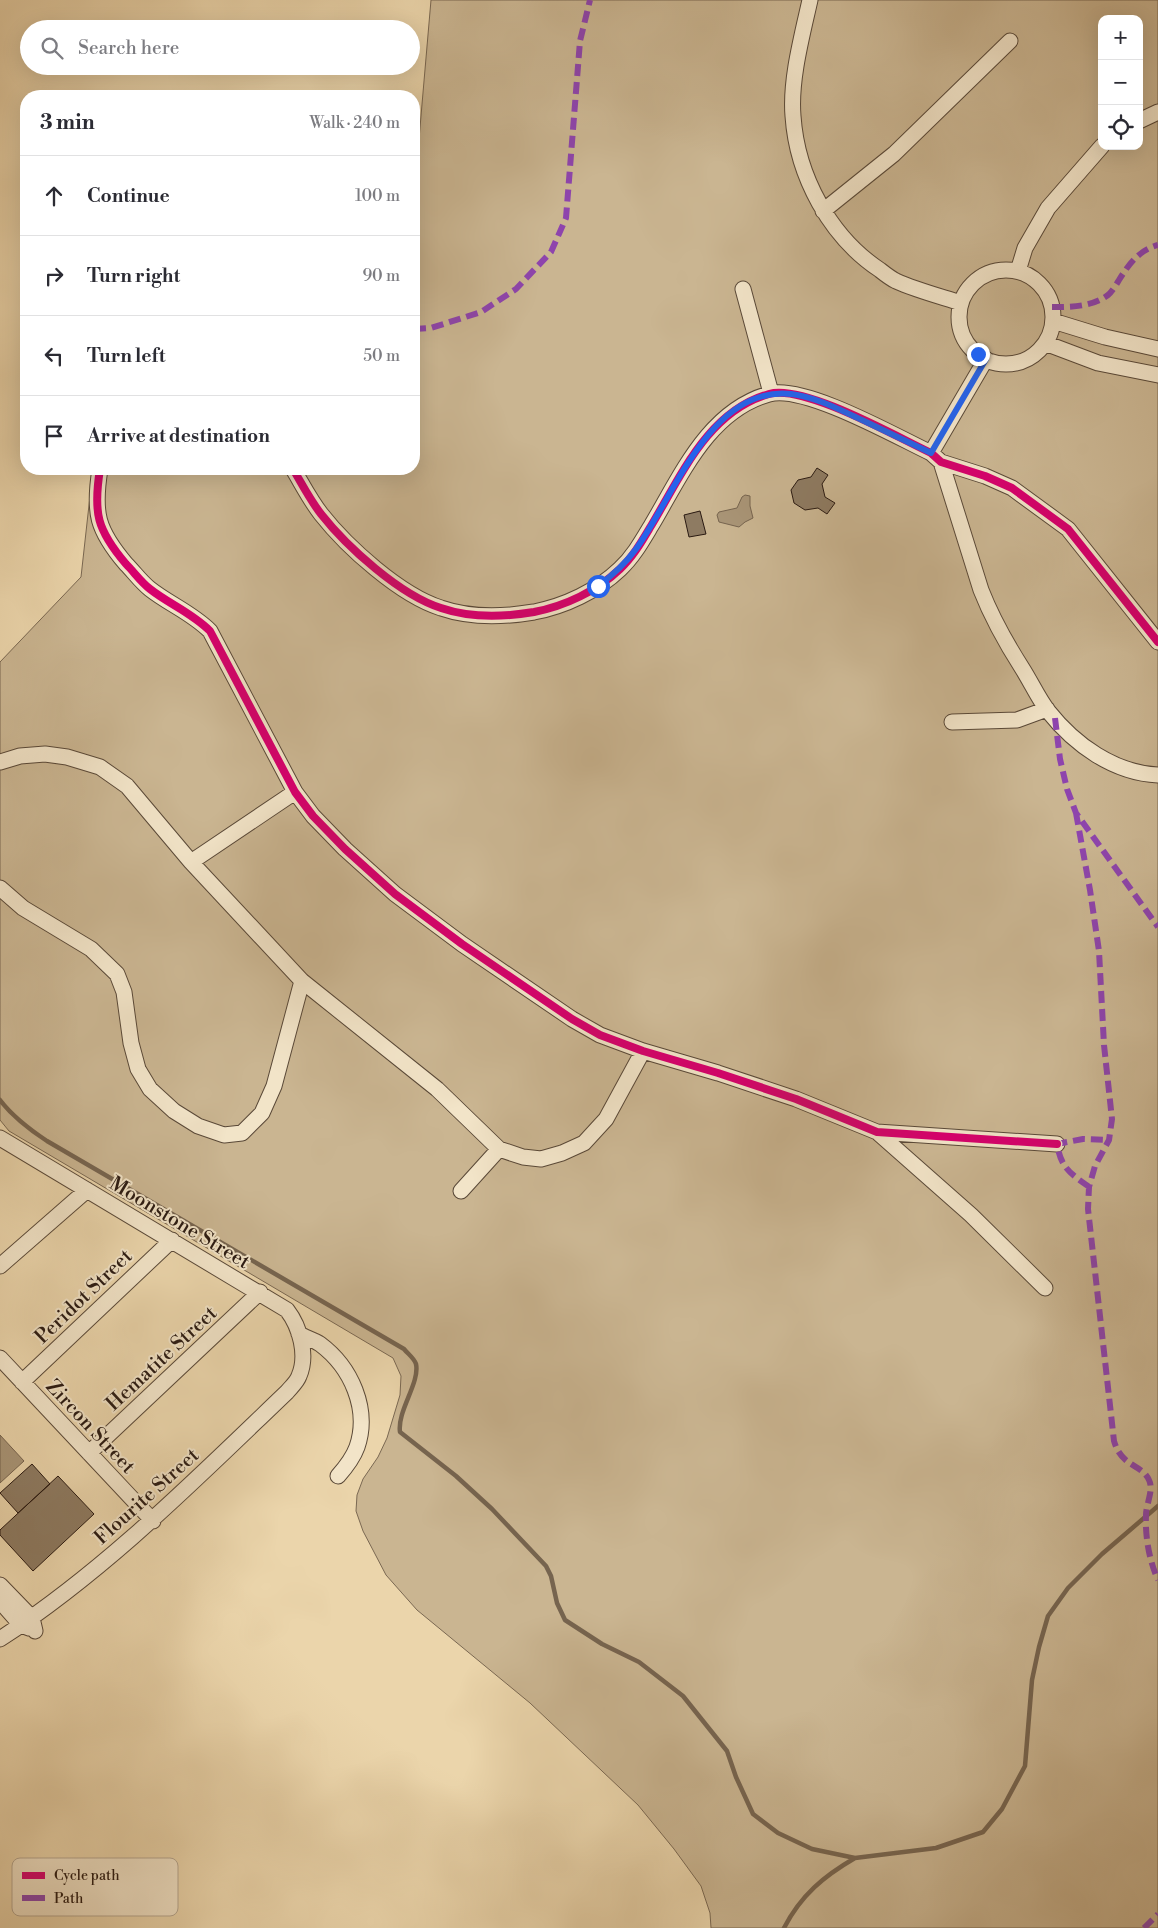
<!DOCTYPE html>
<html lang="en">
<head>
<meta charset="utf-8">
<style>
  body { margin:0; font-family:"Libre Bodoni",serif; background:#f2f2f3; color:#2b2b33 }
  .controls { position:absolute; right:15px; top:15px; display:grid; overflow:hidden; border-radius:10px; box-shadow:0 5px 20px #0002 }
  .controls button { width:45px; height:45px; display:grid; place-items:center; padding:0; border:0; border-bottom:1px solid #e1e1e2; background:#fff; color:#2b2b33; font:25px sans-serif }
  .stop { position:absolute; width:15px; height:15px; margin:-11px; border:4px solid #2563eb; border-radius:50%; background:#fff }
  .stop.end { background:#2563eb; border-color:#fff; box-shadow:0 1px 5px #0008 }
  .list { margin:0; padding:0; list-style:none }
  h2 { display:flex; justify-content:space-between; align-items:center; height:65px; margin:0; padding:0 20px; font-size:21px }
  h2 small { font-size:16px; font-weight:400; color:#7c7c81 }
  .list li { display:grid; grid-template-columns:32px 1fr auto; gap:15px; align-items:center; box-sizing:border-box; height:80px; padding:0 20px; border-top:1px solid #e1e1e2 }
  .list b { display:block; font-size:19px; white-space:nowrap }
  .list em { font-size:16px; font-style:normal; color:#7c7c81 }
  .icon { flex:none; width:28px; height:28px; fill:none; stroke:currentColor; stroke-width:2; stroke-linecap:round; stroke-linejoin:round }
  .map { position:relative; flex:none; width:1158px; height:1928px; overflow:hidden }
  .search { position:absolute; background:#fff; box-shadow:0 5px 20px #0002; left:20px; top:20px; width:400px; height:55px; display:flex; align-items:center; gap:12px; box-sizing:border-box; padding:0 18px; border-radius:28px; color:#7c7c81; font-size:19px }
  .panel { position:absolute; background:#fff; box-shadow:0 5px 20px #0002; left:20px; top:90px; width:400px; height:385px; border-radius:20px }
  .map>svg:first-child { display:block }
  .green { fill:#cab591; stroke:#7a6852; fill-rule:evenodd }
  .water { fill:#a99577; stroke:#76644f }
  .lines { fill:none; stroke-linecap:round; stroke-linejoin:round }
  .stream { stroke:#76644f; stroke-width:4.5 }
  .building { fill:#8e7b62; stroke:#2a1a12 }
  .minor-casing { stroke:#5a4938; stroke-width:17 }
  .minor { stroke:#f2e4c8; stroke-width:15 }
  .quiet { stroke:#8e44ad; stroke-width:6; stroke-dasharray:12 6; stroke-linecap:butt }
  .cycleway-casing { stroke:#f2e4c8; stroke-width:11 }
  .cycleway { stroke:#d6006c; stroke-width:8 }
  .route { stroke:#2563eb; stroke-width:6 }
  .labels { text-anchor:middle; stroke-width:4; stroke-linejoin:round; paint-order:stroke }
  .street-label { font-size:20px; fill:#2a1a12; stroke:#f2e4c8 }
  .key { fill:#f2e4c8; stroke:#b6a791; stroke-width:1 }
  .key-label { font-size:14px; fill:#2a1a12 }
</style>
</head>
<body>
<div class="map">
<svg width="1158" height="1928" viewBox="0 0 1158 1928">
  <rect width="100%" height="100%" fill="#ebd5ab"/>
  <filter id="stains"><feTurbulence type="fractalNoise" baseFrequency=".004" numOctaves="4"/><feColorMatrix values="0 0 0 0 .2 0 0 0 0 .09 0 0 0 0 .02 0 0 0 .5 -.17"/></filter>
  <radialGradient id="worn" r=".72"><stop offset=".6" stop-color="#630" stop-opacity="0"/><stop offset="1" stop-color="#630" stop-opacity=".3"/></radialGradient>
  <!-- green -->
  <path class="green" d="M431 0H1158V1928H711L710 1913 701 1886 674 1849 638 1805 530 1703 417 1610 386 1575 363 1531 356 1511 357 1495 363 1479 378 1457 387 1438 400 1395 401 1376 393 1358 9 1131 0 1120V662L81 577 93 469H414V197ZM1102 19H1139V146H1102Z"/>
  <!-- water -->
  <path class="water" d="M745 495 750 496V506L753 518 745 522 739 527 719 522 717 515 719 512 737 508 742 497Z
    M0 1435 24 1461 0 1483Z"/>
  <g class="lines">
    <!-- stream -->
    <path class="stream" d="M0 1100C13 1117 29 1129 47 1141L404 1349C408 1354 414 1358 416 1364 420 1383 397 1411 400 1432L456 1476 492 1509 546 1566 551 1576 557 1603 565 1620 602 1644 639 1662 683 1696 727 1751 736 1777 753 1814 778 1833 812 1849 855 1858 936 1848 983 1832 1002 1809 1025 1766 1032 1680 1039 1647 1048 1616 1068 1588 1102 1554 1158 1506
      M784 1928C801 1895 824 1876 855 1858"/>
  </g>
  <!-- building -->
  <path class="building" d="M817 468 828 475 822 484 825 497 835 503 827 514 818 508 805 510 794 503 791 490 798 480 811 477Z
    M700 511 706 534 689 537 684 515Z
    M32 1464 50 1484 18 1513 0 1493Z
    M58 1476 94 1514 33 1571 0 1535V1530Z"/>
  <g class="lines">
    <!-- minor casing -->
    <g class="minor-casing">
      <path id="minor" d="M810 0C802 36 790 80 793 116 797 176 830 237 880 270 885 274 890 278 896 281 916 290 939 296 961 303
        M1139 121 1158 112
        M823 211 894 154 1010 41
        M959 317a47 47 0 1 1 94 0a47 47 0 1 1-94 0Z
        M1018 271 1025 248 1048 208 1102 146
        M743 289 771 393
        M1053 321 1105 337 1158 349
        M1045 343 1098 363 1158 375
        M931 453 986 359
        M941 462 981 590C992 618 1006 643 1022 668 1031 682 1038 698 1048 711 1075 745 1114 773 1158 775
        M100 469C93 513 97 530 126 564 134 572 141 582 150 589 169 604 192 613 210 631L295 792 313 816 345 849 395 894 462 944 572 1019 600 1035 643 1051 718 1073 796 1099 877 1132 1057 1144
        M293 469C302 484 310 500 321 514 347 547 400 595 441 608 470 618 504 617 534 612 565 606 597 591 620 569 633 557 642 541 651 526 681 476 708 411 769 394 804 384 897 437 931 453L941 462 985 476 1012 488 1068 529 1158 642
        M952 722 1017 720 1047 709
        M0 762 20 756 45 754 67 757 100 767 127 786 191 862 302 981 437 1089 499 1149 523 1157 541 1159 562 1153 584 1143 606 1119 643 1051
        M191 862 295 792
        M0 888 23 908 91 949 117 974 124 992 131 1043 138 1069 150 1089 174 1111 198 1126 224 1135 242 1133 262 1113 274 1086 302 981
        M877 1132 971 1215 1045 1288
        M0 1138 287 1310C300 1327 308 1355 299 1376 297 1382 291 1387 287 1392 196 1479 106 1570 0 1639
        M461 1191 499 1149
        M0 1266 87 1190
        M299 1334C306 1338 314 1340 320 1344 351 1367 370 1409 357 1447 353 1458 346 1467 338 1476
        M0 1358 153 1521
        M22 1382 172 1240
        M89 1453 260 1292
        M0 1585 32 1618 35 1631
        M0 1601 21 1625 29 1628"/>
    </g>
    <!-- minor -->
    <use href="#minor" class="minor"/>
    <!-- quiet -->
    <path class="quiet" d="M1052 307C1071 307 1092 307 1108 295 1112 292 1116 285 1119 280 1129 264 1139 250 1158 245
      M414 329 431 328 481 312 516 289 551 252 566 218 580 41 590 0
      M1055 718 1060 759 1067 789 1076 813 1158 927
      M1076 813 1090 890 1099 951 1104 1045 1112 1119 1109 1140 1095 1166 1089 1187 1088 1209 1114 1441C1122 1468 1141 1463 1149 1480 1154 1490 1146 1504 1146 1515 1145 1536 1149 1560 1158 1580
      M1089 1187C1070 1173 1061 1168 1057 1144L1083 1139 1109 1140
      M1144 1928 1158 1914"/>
    <!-- cycleway casing -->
    <g class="cycleway-casing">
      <path id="cycleway" d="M100 469C93 513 97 530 126 564 134 572 141 582 150 589 169 604 192 613 210 631L295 792 313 816 345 849 395 894 462 944 572 1019 600 1035 643 1051 718 1073 796 1099 877 1132 1057 1144
        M293 469C302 484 310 500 321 514 347 547 400 595 441 608 470 618 504 617 534 612 565 606 597 591 620 569 633 557 642 541 651 526 681 476 708 411 769 394 804 384 897 437 931 453L941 462 985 476 1012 488 1068 529 1158 642"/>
    </g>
    <!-- cycleway -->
    <use href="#cycleway" class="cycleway"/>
  </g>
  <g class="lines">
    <!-- route -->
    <path class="route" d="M598 586C613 575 625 564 636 549 674 497 711 385 791 394 816 397 840 410 862 420 885 431 908 442 931 453L986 359 978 354"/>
  </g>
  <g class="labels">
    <!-- street labels -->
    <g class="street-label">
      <text transform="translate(180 1222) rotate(31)" y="7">Moonstone Street</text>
      <text transform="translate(83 1296) rotate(-44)" y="7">Peridot Street</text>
      <text transform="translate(161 1358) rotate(-43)" y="7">Hematite Street</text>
      <text transform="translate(91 1426) rotate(47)" y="7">Zircon Street</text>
      <text transform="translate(146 1496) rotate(-42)" y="7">Flourite Street</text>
    </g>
  </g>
  <!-- legend -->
  <rect x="12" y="1858" width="166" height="58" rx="8" class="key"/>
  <rect x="22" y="1872" width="23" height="7" fill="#d6006c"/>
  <rect x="22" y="1895" width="23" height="6" fill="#8e44ad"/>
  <g class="key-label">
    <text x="54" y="1880">Cycle path</text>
    <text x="54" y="1903">Path</text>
  </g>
  <rect width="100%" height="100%" filter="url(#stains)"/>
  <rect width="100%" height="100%" fill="url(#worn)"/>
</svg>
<div class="controls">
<button>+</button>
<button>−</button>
<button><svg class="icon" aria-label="locate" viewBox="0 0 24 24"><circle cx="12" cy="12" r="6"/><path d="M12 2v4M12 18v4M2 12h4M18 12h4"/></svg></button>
</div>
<div class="stop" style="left:598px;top:586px"></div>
<div class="stop end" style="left:978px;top:354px"></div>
<div class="search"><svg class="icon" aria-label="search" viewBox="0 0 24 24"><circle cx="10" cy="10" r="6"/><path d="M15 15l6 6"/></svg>Search here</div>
<section class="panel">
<h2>3 min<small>Walk · 240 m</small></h2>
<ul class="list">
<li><svg class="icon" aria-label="ahead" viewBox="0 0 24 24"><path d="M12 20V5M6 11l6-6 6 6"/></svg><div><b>Continue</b></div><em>100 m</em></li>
<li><svg class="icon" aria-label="right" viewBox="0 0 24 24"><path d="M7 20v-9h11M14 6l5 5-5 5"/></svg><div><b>Turn right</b></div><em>90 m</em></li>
<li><svg class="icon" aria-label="left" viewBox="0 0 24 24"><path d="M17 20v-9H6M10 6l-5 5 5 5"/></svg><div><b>Turn left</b></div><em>50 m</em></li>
<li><svg class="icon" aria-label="arrive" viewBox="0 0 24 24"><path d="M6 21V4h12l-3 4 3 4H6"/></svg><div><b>Arrive at destination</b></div></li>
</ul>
</section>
</div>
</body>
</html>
